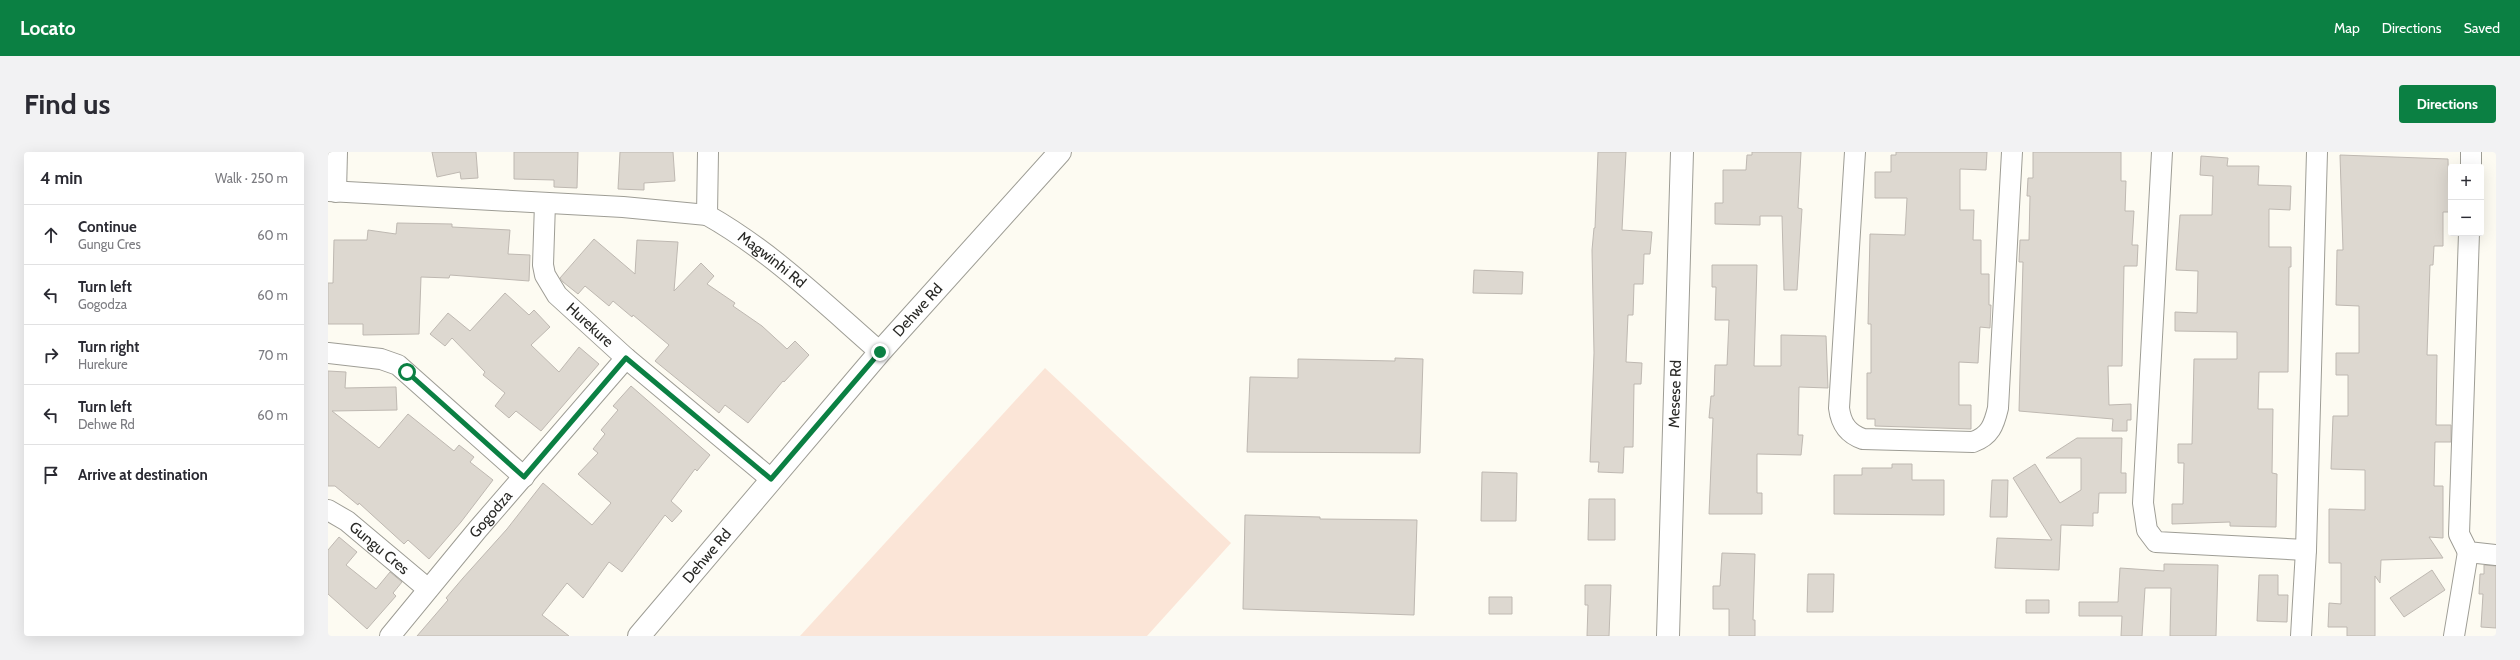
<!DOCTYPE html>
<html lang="en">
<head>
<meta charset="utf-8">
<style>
  body { margin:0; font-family:Cabin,sans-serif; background:#f2f2f3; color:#2b2b33 }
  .controls { position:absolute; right:12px; top:12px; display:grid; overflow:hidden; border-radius:4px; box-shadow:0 4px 16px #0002 }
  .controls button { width:36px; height:36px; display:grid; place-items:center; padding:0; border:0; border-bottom:1px solid #e1e1e2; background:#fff; color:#2b2b33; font:20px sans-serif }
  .stop { position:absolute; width:12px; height:12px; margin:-9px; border:3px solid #0b8043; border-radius:50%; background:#fff }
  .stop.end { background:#0b8043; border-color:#fff; box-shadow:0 1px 4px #0008 }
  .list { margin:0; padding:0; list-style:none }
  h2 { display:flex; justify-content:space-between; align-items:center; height:52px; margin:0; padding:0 16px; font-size:17px }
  h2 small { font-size:13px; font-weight:400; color:#7c7c81 }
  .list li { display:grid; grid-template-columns:26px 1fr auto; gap:12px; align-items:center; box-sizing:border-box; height:60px; padding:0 16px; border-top:1px solid #e1e1e2 }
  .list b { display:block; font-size:15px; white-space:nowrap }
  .list p { margin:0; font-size:13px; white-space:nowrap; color:#7c7c81 }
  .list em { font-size:13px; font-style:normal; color:#7c7c81 }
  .icon { flex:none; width:22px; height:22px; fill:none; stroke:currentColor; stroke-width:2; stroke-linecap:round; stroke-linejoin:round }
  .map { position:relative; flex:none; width:2168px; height:484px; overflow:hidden; border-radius:4px }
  header { display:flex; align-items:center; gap:24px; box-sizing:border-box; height:56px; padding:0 20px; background:#0b8043; color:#fff }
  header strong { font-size:19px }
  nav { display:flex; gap:22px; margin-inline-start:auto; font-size:14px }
  .intro { display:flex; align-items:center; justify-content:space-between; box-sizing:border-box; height:96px; padding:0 24px }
  h1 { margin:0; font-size:28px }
  .button { padding:10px 18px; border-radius:4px; background:#0b8043; color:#fff; font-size:14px; font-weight:700 }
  main { display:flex; gap:24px; padding:0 24px }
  aside { flex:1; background:#fff; border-radius:4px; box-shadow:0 4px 16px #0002 }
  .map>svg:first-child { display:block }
  .grass { fill:#fbe5d7 }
  .building { fill:#ddd8d0; stroke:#beb8b1 }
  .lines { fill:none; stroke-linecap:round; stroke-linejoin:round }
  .minor-casing { stroke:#9e9d95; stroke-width:22 }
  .tertiary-casing { stroke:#9e9d95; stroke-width:24 }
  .minor { stroke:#fff; stroke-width:20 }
  .tertiary { stroke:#fff; stroke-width:22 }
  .route { stroke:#0b8043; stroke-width:5 }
  .labels { text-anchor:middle; stroke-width:4; stroke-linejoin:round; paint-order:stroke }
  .street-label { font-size:15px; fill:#282825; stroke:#fff }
</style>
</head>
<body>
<header>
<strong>Locato</strong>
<nav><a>Map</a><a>Directions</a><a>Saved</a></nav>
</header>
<div class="intro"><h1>Find us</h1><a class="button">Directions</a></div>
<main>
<aside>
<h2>4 min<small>Walk · 250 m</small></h2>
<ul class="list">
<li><svg class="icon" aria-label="ahead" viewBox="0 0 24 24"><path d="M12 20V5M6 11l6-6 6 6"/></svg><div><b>Continue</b><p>Gungu Cres</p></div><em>60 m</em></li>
<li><svg class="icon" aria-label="left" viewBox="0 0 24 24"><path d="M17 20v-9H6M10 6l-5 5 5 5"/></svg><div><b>Turn left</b><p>Gogodza</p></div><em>60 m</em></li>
<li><svg class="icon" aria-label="right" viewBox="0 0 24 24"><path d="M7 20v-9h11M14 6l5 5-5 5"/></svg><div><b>Turn right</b><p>Hurekure</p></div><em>70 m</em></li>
<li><svg class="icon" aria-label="left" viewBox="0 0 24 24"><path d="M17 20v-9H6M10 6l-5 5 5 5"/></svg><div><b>Turn left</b><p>Dehwe Rd</p></div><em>60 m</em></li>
<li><svg class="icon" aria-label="arrive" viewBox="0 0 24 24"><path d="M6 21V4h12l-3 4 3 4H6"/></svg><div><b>Arrive at destination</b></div></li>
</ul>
</aside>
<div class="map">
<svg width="2168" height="484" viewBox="0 0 2168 484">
  <rect width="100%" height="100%" fill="#fdfbf2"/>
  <!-- grass -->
  <path class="grass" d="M717 216 903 391 819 484H472Z"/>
  <!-- building -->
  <path class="building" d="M104 0H148L150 26 133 27 132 20 109 25Z
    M186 0H250L249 36 226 35V28L186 27Z
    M292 0H345L347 29 316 31V38L290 37Z
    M1270 0H1298L1294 78 1324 80 1322 102H1316L1315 132H1306L1305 163H1300L1298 210 1314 211 1313 232H1306L1305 295H1296L1295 321 1270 320 1271 310H1262L1266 201 1264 98 1266 76H1267Z
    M1424 0H1473L1470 56 1474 57 1469 138H1456L1454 64H1432V73L1387 72V51H1395V18H1418L1419 3H1424Z
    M1568 0H1659L1658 18 1632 17V58H1646L1645 88H1653V122H1661V153H1663L1662 176 1652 175 1650 211 1631 210V253H1643V277L1547 274V267H1539V221H1543V172H1540L1542 82 1577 83 1579 46H1547V20H1563V3H1568Z
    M1705 0H1793V29H1798L1797 59H1806L1804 93H1810L1809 114H1796L1794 214H1780L1781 253 1803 252V268H1799V279H1784L1785 267 1691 259 1695 110H1691L1692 88H1701L1702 44H1699L1700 26H1705Z
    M2012 3 2120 7 2121 60H2115V94H2106L2105 113H2102L2099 203H2109L2108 273H2123V290H2107L2106 334H2115V386L2101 385 2115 406 2053 408 2052 431 2047 424V484H2019V475H2000L2001 451 2013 452V411H2001V357L2037 358V318L2003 317 2005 264H2020V223H2008V201H2031V154L2008 153 2009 98H2015Z
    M1873 4 1900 6 1899 14H1931L1930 33 1963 34 1962 58 1941 57V95H1963V115H1961L1960 220H1931L1930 257H1945L1944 321 1949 322 1948 375 1902 374V370L1844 372V352H1855L1856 311H1850V292H1864L1866 207H1909V180L1847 179V160L1869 161 1870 119 1848 118 1852 63H1884L1885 24 1872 23Z
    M69 71 124 72V75L182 78 180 102 202 103 201 129 122 123 121 126 93 125 91 182 35 183V172H0V131H5L6 88H39L40 78 68 82Z
    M266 87 307 122 309 88 350 90 346 139 373 111 386 124 379 132 407 151 405 154 434 174 459 197 467 189 481 203 456 230 455 229 420 271 397 253 391 261 327 209 341 193 305 163 304 165 285 149 281 154 257 134 250 142 235 130 232 126Z
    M1384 113H1429L1426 214H1453V183L1498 184 1500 236 1471 235 1470 283H1475L1473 303 1429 302V341H1434V362H1381L1385 266H1381L1383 244H1386L1387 213H1399L1401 168H1387L1388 135H1384Z
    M1146 118 1195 120 1194 142 1145 141Z
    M177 141 201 163 206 158 222 175 203 193 231 220 251 195 271 212 213 279 188 259 181 266 167 254 177 241 155 223 157 220 124 186 117 194 102 182 120 161 142 179Z
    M1067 206 1095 207 1092 301 919 300 922 225 970 226V207L1067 209Z
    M0 219 18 220 17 236 68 235 69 258 4 259 51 296 80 262 126 299 131 293 146 305 142 310 165 328 133 370 101 407 80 388 76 392 31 351 30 353 7 334H0Z
    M303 234 382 303 369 319 367 317 343 349 354 359 344 370 337 363 294 420 281 410 255 446 239 431 214 463 241 484H89L120 448 118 446 135 426 179 377 215 331 264 373 283 351 250 322 270 301 265 297 277 282 273 278 290 258 285 254Z
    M1749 286H1794L1793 321H1798V341H1771L1770 361H1765V374L1733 373 1731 418 1667 416 1669 386 1724 388 1685 326 1707 312 1732 351 1753 338V306H1718Z
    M1564 312H1584V328H1616V363L1506 362V323H1534V316H1564Z
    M1154 320 1189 321 1188 369H1153Z
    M1664 328H1680L1679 365H1662Z
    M1261 347H1287V388H1260Z
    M917 363 992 365V367L1089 368 1086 463 915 457Z
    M11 385 29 400 18 413 48 437 62 420 74 430 65 441 68 444 39 477 0 442V398Z
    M1394 401 1427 402 1425 468H1427V484H1401V457H1385V434H1392Z
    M1836 412 1890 413 1888 484H1842L1843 436H1817L1814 484H1793L1794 464H1751V450H1790L1792 416 1836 419Z
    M2156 413 2168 414V476L2153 475 2155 442H2151L2152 422H2156Z
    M2104 418 2117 438 2076 465 2062 446Z
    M1480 422H1506L1505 460H1479Z
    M1931 423H1950V443H1960L1959 470 1929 469Z
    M1257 433H1283L1281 484H1259L1260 453H1257Z
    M1161 445H1184V462H1161Z
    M1698 448H1721V461H1698Z"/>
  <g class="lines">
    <!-- minor casing -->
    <g class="minor-casing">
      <g id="minor">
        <path id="s1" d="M380 0 379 63C443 99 497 152 552 200"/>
        <path d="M1527 0 1511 256C1513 272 1520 282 1535 287L1645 290C1662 284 1666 273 1670 256L1684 0"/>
        <path d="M1834 0 1815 351 1819 378 1828 390 1978 398"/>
        <path d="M2143 15V0"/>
        <path d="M0 39 295 55 379 63"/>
        <path d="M8 40 9 0"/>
        <path id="s2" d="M217 51 215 113 217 123 229 143 298 206 443 327"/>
        <path d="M2141 81 2131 382 2140 400 2168 403"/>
        <path d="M0 201 53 207 70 213 196 325"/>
        <path id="s3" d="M0 358 19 369 100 437"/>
        <path id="s4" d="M62 484 150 377 298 206"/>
        <path d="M1973 484 1978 398 1989 0"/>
        <path d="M2126 484 2140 400"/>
      </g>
    </g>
    <!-- tertiary casing -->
    <g class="tertiary-casing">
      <g id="tertiary">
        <path id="s5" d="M311 484 552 200 732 0"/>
        <path id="s6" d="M1340 484 1354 0"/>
      </g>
    </g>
    <!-- minor -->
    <use href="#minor" class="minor"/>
    <!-- tertiary -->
    <use href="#tertiary" class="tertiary"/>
  </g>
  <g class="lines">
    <!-- route -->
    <path class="route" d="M79 220 196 325 298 206 443 327 552 200"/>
  </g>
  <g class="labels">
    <!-- street labels -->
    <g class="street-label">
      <text dy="5" stroke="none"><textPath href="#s1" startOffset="142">Magwinhi Rd</textPath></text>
      <text dy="5" stroke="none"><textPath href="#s5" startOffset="429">Dehwe Rd</textPath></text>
      <text dy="5" stroke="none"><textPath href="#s2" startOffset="140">Hurekure</textPath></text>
      <text dy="5" stroke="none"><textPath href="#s6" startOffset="242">Mesese Rd</textPath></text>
      <text dy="5" stroke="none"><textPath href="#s4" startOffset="158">Gogodza</textPath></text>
      <text dy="5" stroke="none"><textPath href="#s3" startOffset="64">Gungu Cres</textPath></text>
      <text dy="5" stroke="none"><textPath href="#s5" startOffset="105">Dehwe Rd</textPath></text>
    </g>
  </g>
</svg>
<div class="controls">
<button>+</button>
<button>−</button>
</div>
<div class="stop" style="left:79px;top:220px"></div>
<div class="stop end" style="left:552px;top:200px"></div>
</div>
</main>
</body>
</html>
